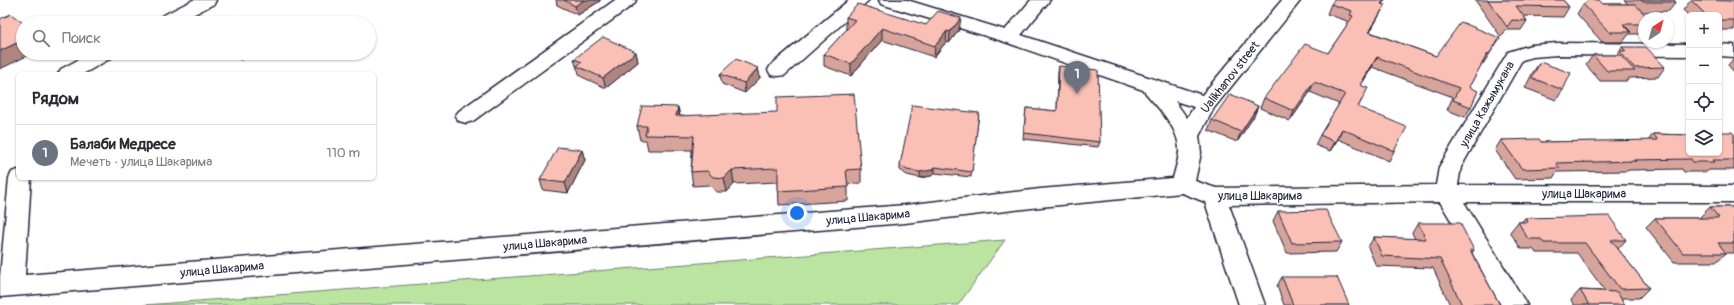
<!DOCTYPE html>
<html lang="ru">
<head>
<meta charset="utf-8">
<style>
  body { margin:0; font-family:Pangolin,sans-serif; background:#f7f7f7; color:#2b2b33 }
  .controls { position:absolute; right:12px; top:12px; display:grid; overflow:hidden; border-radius:6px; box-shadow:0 1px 3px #0004 }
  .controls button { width:36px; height:36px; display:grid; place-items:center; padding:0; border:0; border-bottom:1px solid #e1e1e2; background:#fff; color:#2b2b33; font:20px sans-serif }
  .compass { position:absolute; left:1638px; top:12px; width:36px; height:36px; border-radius:50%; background:#fff; box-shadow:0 1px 3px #0004; rotate:36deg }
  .you { position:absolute; left:797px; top:213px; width:14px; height:14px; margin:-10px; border:3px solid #fff; border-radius:50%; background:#1a73e8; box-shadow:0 0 0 6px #1a73e833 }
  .badge { display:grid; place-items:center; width:26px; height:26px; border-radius:50%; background:#db2777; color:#fff; font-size:13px; font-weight:700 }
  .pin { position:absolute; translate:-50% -33px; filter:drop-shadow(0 1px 2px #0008) }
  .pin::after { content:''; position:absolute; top:21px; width:14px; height:12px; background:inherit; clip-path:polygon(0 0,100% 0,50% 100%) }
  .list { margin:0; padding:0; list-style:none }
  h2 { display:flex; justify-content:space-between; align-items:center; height:52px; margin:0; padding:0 16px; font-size:17px }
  h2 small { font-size:13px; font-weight:400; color:#7c7c81 }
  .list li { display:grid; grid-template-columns:26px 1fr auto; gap:12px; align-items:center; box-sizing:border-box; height:56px; padding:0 16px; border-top:1px solid #e1e1e2 }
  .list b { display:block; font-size:15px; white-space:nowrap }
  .list p { margin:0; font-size:13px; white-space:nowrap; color:#7c7c81 }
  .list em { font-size:13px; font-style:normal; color:#7c7c81 }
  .icon { flex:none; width:22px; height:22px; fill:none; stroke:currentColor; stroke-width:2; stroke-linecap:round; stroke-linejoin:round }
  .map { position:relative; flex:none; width:1734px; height:305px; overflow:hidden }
  .search { position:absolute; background:#fff; box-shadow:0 1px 3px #0004; left:16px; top:16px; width:360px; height:44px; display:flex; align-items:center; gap:10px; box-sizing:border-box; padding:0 14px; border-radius:22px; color:#7c7c81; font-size:15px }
  .panel { position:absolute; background:#fff; box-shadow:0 1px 3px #0004; left:16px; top:72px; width:360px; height:108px; border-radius:6px }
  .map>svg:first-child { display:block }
  .green { fill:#bae4a0; stroke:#6e836e }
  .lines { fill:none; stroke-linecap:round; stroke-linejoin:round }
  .minor-casing { stroke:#22223b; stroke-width:3 }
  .minor { fill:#fff; fill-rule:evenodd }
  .wall { fill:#d7a49c; stroke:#22223b }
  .shaded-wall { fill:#af867f; stroke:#22223b }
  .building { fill:#fabfb5; stroke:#22223b }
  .labels { text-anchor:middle; stroke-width:3; stroke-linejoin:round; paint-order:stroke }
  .street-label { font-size:12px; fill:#22223b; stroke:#fff }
</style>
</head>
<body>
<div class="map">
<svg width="1734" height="305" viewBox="0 0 1734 305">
  <rect width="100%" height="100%" fill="#fff"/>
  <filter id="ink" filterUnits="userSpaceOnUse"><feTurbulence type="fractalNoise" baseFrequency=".025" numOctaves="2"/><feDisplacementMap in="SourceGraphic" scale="8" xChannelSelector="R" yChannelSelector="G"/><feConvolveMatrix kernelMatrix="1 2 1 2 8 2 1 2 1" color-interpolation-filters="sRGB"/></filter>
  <g filter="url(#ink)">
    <!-- green -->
    <path class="green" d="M1005 240 958 305H144Z"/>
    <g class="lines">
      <!-- minor casing -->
      <g class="minor-casing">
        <path id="minor" d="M193 0H216L214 4 177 23H154L156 19Z
          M615 0H636L634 4 473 121 466 123 459 121 455 116 459 111Z
          M849 0H869L785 75 778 76 771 75 768 70 771 65Z
          M879 0H907L1005 30 1031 0H1050L1021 35 1202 95 1282 0H1301L1214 108 1199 136 1201 153 1195 181 1216 188 1436 185 1439 167 1508 52 1531 45 1557 43 1689 44V56L1557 55 1533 57 1522 60 1461 167 1458 185 1734 186V202H1464L1527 305H1501L1440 202 1229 205 1265 305H1239L1205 202 1182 193 1040 207 905 223 0 297V277L9 178 12 172 18 170V178H31L25 275 905 205 1040 189 1173 178C1175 170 1178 161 1179 153 1181 129 1157 107 1143 90L1002 41 881 4ZM1175 101 1194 107 1187 118Z
          M1719 44 1734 45V57L1719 56Z
          M91 53H116L113 57 83 74H58L61 69Z"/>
      </g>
      <!-- minor -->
      <use href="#minor" class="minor"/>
    </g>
    <!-- wall -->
    <path class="wall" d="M556 0H600V1L578 15 557 5Z
      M1385 0 1382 4 1380 14 1370 32 1436 56 1500 38 1483 64 1482 63 1469 87 1471 107 1465 117 1447 110 1453 97 1372 67 1361 85 1363 98 1358 107 1394 151 1389 161 1338 139 1330 151 1315 145 1320 135 1339 104 1310 92 1290 121 1260 108 1264 98 1328 53 1347 25 1346 24 1347 21 1327 14 1331 4Z
      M1475 0H1563L1569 7 1563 17 1524 16 1527 21 1521 30H1506L1501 37Z
      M1624 0H1674L1676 2 1669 11 1642 12 1644 18V34H1629L1623 42H1602L1577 14 1583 4H1628Z
      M1691 0 1734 1V30H1719V15H1689V16L1683 10Z
      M846 17 926 25 959 30 949 43 946 42 934 57 882 40 851 76 824 66V54L847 29H846Z
      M1622 47 1665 67 1658 77 1629 78 1627 81H1600L1586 65 1593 55H1617Z
      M636 52 638 62 606 88 580 76 578 70 577 69 574 59Z
      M227 53H252L241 60Z
      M1734 58V72L1728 65Z
      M1540 62 1563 90 1556 100 1525 88 1533 72Z
      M1059 66 1100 142 1098 147 1023 139 1026 108 1057 111 1058 71Z
      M758 68 760 78 745 93 722 84 720 74Z
      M1258 106 1254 116 1237 142 1208 130 1212 120Z
      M678 107 680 116 861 169V183L848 184V201L779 205 778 182 734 184 727 192H716L709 185 693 186 691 172 692 150H648L646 140H640L637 126Z
      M979 113 971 177 935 173 931 176 920 178 907 175 900 170V165Z
      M1653 134 1689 135 1734 134V170H1709L1706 172H1684L1682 169 1629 170 1627 171 1557 172 1553 178 1515 179 1495 150 1501 140 1541 142 1648 141Z
      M582 150 585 160 568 193 543 190 540 180Z
      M1710 207H1734V253H1726L1716 262H1674L1646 227 1655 218H1701L1700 217Z
      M1278 211 1342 242 1336 252 1287 253 1273 221Z
      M1525 218 1626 240 1618 249 1649 288 1639 298H1621L1625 305H1574L1571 300 1580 290 1605 291 1577 253H1536L1533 249H1521L1510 232 1518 222H1521Z
      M1418 223 1474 250 1472 253 1500 305H1450L1433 268 1376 266 1368 247 1374 237 1415 239 1412 233Z
      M1282 277 1349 305H1284L1277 286Z"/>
    <!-- shaded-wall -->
    <path class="shaded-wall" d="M584 0H600V1L578 15 575 6Z
      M1385 5 1380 14 1364 42 1369 32Z
      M961 18 959 30 949 43 950 32Z
      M882 28V40L851 76V64Z
      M947 31 946 42 934 57 935 46Z
      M23 40V53H33L0 69V51Z
      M636 52 638 62 606 88 603 78Z
      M236 53H252L241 60Z
      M1377 57 1372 67 1355 95 1360 85Z
      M758 68 760 78 745 93 744 83Z
      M1314 82 1310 92 1290 121 1294 111Z
      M1258 106 1254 116 1237 142 1241 132Z
      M678 107 680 121 676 116Z
      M1342 129 1338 139 1330 151 1335 142Z
      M582 150 585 160 568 193 565 183Z
      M935 167V173L931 176 920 178V172Z
      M732 170 734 184 727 192 724 178Z"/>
    <!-- building -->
    <path class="building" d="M564 0H584L575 6Z
      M1334 0H1384L1381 4 1385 5 1369 32 1436 56 1461 22 1500 38 1489 54 1488 53 1469 87 1478 91 1471 107 1453 100 1459 88 1377 57 1360 85 1368 88 1358 107 1407 127 1394 151 1342 129 1335 142 1320 135 1345 94 1314 82 1294 111 1264 98 1305 44 1328 53 1353 16 1350 15 1352 11 1331 4Z
      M1488 0H1563L1569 7 1516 6 1527 21 1512 20 1507 27Z
      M1589 0H1599L1603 4H1635L1648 18H1644V24H1623L1631 32H1609L1583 4Z
      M1641 0H1674L1676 2H1643Z
      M1691 0 1734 1V20H1719V15H1706Z
      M858 4 926 25 938 11 961 18 950 32 947 31 935 46 882 28 851 64 824 54 855 20 846 17Z
      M11 14 23 23V40L0 51V19Z
      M234 16 239 19 243 17 255 23H223Z
      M603 37 636 52 603 78 577 66 582 62 574 59Z
      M1622 47H1646L1665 67 1635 68 1619 51H1626Z
      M1593 55H1620L1635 71H1607Z
      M736 59 758 68 744 83 720 74Z
      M1540 62 1571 73 1563 90 1532 78Z
      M1059 66 1098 70 1100 142 1024 133 1026 108 1057 111Z
      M854 94 861 169 846 170 848 187 778 191V168L732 170 724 178 713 177 707 171 691 172 694 136 645 135 647 126H637L642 106 678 107 676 116 777 112V97Z
      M1230 94 1258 106 1241 132 1212 120Z
      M912 105 979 113 972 172 935 167 932 170 920 172 907 170 900 165Z
      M1719 132H1732L1734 134V160H1713L1715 162H1693L1691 159 1634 160 1636 161 1556 163 1560 168 1522 169 1501 140 1539 139 1541 142 1658 140 1653 134 1689 135V153H1719Z
      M558 147 582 150 565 183 540 180Z
      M1710 207H1734V243H1718L1726 253H1683L1655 218H1719Z
      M1326 210 1342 242 1292 243 1278 211Z
      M1609 216 1626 240H1611L1649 288 1620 289 1585 243H1544L1541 239H1528L1518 222H1528L1525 218Z
      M1418 223H1460L1474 250H1470L1500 305H1462L1440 259 1382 256 1374 237 1426 239Z
      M1282 277H1337L1349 305H1293Z
      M1580 290 1617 292 1625 305H1589Z"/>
  </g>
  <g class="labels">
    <!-- street labels -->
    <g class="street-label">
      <text transform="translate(1230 77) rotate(-52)" y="4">Ualikhanov street</text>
      <text transform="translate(1487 104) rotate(-60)" y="4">улица Кажымукана</text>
      <text x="1584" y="198">улица Шакарима</text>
      <text x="1260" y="200">улица Шакарима</text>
      <text transform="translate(868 217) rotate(-5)" y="4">улица Шакарима</text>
      <text transform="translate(545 243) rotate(-5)" y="4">улица Шакарима</text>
      <text transform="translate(222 269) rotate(-5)" y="4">улица Шакарима</text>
    </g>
  </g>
</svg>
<div class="controls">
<button>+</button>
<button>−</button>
<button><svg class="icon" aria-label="locate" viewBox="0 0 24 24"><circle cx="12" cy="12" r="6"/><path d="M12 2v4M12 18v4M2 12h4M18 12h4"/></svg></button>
<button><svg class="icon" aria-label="layers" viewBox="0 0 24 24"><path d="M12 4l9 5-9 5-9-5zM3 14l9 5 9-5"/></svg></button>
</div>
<svg class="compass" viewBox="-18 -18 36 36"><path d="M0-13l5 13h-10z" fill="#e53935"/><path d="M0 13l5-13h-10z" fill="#7c7c81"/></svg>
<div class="you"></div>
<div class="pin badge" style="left:1077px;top:94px;background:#6b7280">1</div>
<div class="search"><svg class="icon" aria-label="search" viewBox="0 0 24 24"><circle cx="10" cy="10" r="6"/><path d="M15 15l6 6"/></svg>Поиск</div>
<section class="panel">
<h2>Рядом<small></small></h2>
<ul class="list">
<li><span class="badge" style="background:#6b7280">1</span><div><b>Балаби Медресе</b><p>Мечеть · улица Шакарима</p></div><em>110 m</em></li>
</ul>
</section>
</div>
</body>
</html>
